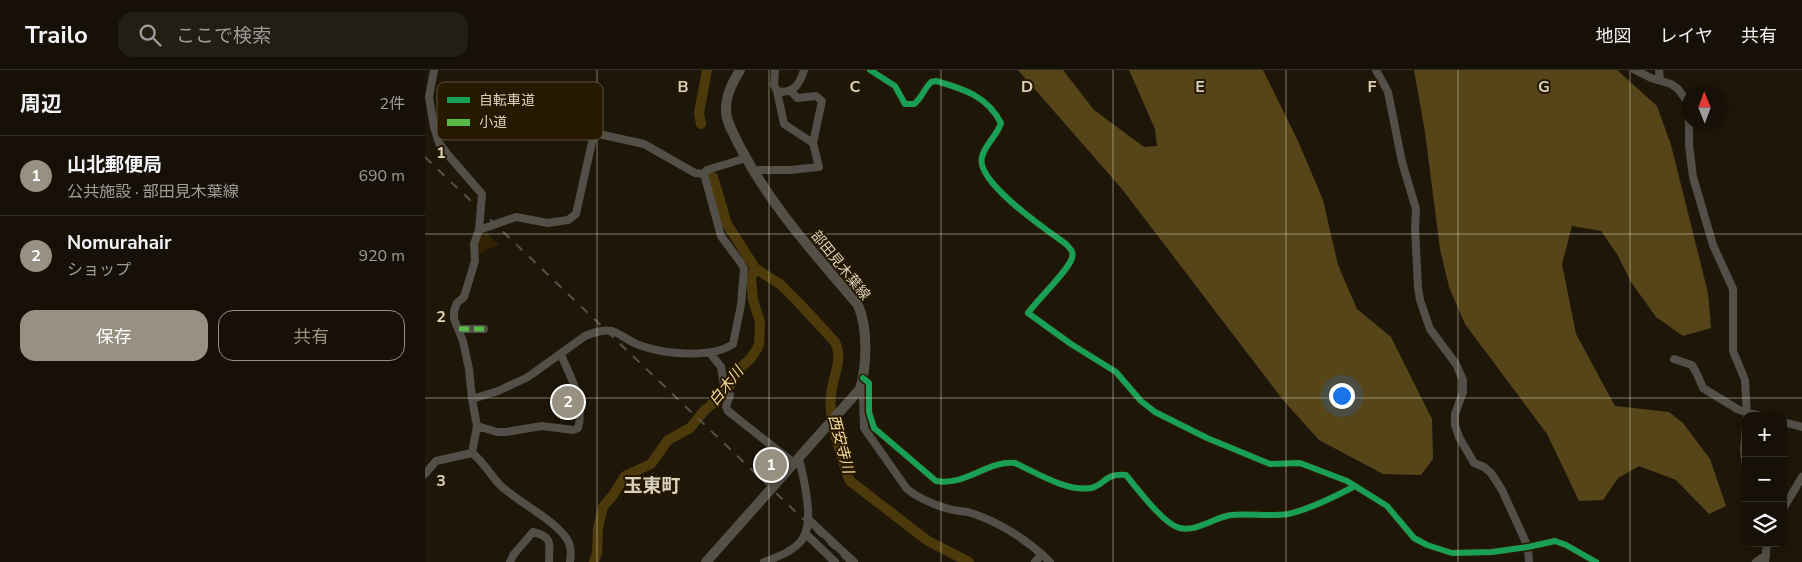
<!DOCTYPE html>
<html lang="ja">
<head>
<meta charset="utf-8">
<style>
  body { margin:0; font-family:"Nunito Sans","Noto Sans JP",sans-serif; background:#231e14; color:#f1f3f6 }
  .controls { position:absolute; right:15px; bottom:15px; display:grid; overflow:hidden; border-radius:10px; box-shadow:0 2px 8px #0003 }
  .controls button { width:45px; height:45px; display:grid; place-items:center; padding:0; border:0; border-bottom:1px solid #353028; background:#161006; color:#f1f3f6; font:25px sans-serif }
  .compass { position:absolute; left:1257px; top:15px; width:45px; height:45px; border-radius:50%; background:#161006; box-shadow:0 2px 8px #0003; rotate:359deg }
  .you { position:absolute; left:916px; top:325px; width:18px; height:18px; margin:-12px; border:4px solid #fff; border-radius:50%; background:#1a73e8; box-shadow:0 0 0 8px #1a73e833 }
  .badge { display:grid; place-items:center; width:32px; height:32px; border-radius:50%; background:#989080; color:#fff; font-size:16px; font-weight:700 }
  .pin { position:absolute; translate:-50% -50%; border:2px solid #fff; box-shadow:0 1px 5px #0006 }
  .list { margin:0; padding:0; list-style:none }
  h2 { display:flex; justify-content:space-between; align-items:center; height:65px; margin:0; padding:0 20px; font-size:21px }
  h2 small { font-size:16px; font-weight:400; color:#9e9d9b }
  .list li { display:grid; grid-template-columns:32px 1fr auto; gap:15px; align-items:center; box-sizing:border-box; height:80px; padding:0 20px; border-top:1px solid #353028 }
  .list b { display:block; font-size:19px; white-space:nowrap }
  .list p { margin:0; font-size:16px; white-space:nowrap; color:#9e9d9b }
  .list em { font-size:16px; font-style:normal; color:#9e9d9b }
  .actions { display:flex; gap:10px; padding:15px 20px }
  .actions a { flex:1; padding:11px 0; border:1px solid #989080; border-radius:15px; text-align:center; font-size:18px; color:#989080 }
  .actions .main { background:#989080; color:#fff }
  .icon { flex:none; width:28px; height:28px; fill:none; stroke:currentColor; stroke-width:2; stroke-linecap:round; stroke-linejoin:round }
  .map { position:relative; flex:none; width:1377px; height:492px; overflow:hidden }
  header { display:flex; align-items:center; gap:30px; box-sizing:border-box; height:70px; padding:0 25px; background:#161006; border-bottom:1px solid #353028 }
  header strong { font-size:24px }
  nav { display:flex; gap:28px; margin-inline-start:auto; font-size:18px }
  .search { width:350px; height:45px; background:#231e14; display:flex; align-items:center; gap:12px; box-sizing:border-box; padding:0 18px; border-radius:15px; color:#9e9d9b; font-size:19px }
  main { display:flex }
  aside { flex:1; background:#161006 }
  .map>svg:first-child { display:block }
  .green { fill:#312301 }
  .forest { fill:#57451a }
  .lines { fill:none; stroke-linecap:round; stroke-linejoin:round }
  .river { stroke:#4c3a0b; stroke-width:10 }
  .minor { stroke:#524f48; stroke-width:8 }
  .major { stroke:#545047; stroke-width:10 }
  .rail { stroke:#565249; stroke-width:2; stroke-dasharray:9 9; stroke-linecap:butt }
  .quiet { stroke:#58b947; stroke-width:5; stroke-dasharray:10 5; stroke-linecap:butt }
  .cycleway-casing { stroke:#261900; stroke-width:9 }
  .cycleway { stroke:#1a9f57; stroke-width:6 }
  .grid { fill:none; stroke:#d9d1c0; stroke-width:1; stroke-opacity:0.55 }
  .labels { text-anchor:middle; stroke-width:4; stroke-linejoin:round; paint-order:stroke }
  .street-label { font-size:14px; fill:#d9d1c0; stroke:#261900 }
  .water-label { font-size:15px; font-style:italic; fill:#f9dc9c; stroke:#261900 }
  .district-label { font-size:19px; font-weight:bold; fill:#d9d1c0; stroke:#261900 }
  .key { fill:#261900; stroke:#5c503a; stroke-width:1 }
  .key-label { font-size:14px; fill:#d9d1c0 }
  .grid-label { font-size:16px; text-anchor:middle; font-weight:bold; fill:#d9d1c0; stroke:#261900; stroke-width:4; stroke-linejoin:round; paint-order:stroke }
</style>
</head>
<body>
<header>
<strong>Trailo</strong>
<div class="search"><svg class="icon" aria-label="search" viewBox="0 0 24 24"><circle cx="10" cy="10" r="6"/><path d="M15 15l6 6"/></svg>ここで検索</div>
<nav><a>地図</a><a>レイヤ</a><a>共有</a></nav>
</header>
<main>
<aside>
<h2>周辺<small>2件</small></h2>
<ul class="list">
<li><span class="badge">1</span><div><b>山北郵便局</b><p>公共施設 · 部田見木葉線</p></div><em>690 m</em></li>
<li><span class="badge">2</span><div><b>Nomurahair</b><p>ショップ</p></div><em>920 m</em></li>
</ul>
<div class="actions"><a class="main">保存</a><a>共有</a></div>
</aside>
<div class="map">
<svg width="1377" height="492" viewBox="0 0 1377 492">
  <rect width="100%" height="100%" fill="#1e1608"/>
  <!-- green -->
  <path class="green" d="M61 162 74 175 60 180 53 185 51 174 53 165Z"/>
  <!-- forest -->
  <path class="forest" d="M593 0H638L669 40 719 77 732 76 730 59 704 0H838L873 71 898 130 913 195 932 239 966 267 1007 349 1008 389 996 405 958 404 894 370 858 330 697 119Z
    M989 0H1192L1232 36 1246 75 1283 223 1286 258 1258 266 1231 247 1206 212 1192 184 1176 161 1147 156 1137 194 1151 264 1190 336 1244 342 1258 353 1285 389 1301 436 1284 444 1251 410 1214 396 1193 408 1178 430 1154 431 1122 364 1040 254 1024 217 1015 179 1000 62Z"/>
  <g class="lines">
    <!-- river -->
    <path class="river" d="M276 54 274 43 282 0
      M330 198 356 215 375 234 410 272C419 290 407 307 406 325 403 351 415 379 422 404L425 411 503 471 544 492
      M169 492 172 483 173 458 178 437 188 425 200 406 226 394 243 370 265 358 279 341 295 327 304 317 313 300 326 288 332 279 334 274 335 252 328 230 326 209 330 198 302 154 288 107"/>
    <!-- minor -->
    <path class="minor" d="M9 0 4 27 9 57 14 73 23 85 57 124 54 160 49 174 50 191 39 227 32 233 29 241V249L38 271 44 299 47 329 52 356 47 383
      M350 0 349 15 352 21C368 25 375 14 379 0
      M445 0 470 16 480 34H489C497 28 499 19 506 12L511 11C539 19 562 26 576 53 572 66 560 74 557 87 550 112 623 161 641 174 645 178 649 182 647 188 643 201 613 229 603 243L646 274 691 302 716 331 730 342 782 368 845 394 875 393 922 411 962 436 989 468 1002 475 1027 483 1067 482 1103 477 1130 471 1141 475 1171 492
      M951 0 963 22 977 92 991 139 990 158 993 217 995 230 1005 259 1031 294 1038 310V322L1030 344V355L1034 367 1049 393 1059 397 1066 403 1077 420 1103 477 1104 492
      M1210 0 1226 8 1246 14 1253 19 1264 34V75L1268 107 1288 175 1308 219V281L1320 310 1322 346
      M1234 0 1235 10
      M352 21 359 54 388 73
      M329 103 333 100H365L394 97 388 73 397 31 391 26 372 28 366 21
      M54 160 91 147 123 153 143 150 151 144 169 63 219 74 270 103 279 104 282 100 321 88
      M34 259H59
      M285 283 296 297 299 315 305 325 301 337 303 341 370 394
      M1249 289 1267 295 1272 304 1278 318 1314 340 1336 346
      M438 308 444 313V342L449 358 511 411C542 416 563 390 590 393 612 403 642 422 666 418 681 415 678 403 701 405 712 418 739 455 755 458 772 462 790 447 806 445 825 443 845 447 863 444 882 440 913 425 930 416
      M435 319 438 326 439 358 482 419C493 428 510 435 524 439 530 441 537 441 543 442 573 451 603 470 625 492
      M47 329 73 321 103 307 160 266C168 263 178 259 187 261 196 264 205 272 214 275 238 284 286 289 308 274L316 235 319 199 316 193 296 166 279 104
      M1358 352 1377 357
      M1321 355 1319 381 1321 396
      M52 356 72 362H81L117 356 148 360 153 358C160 333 146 307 136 285
      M0 404 11 391 47 383C59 392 65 405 75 415 92 432 135 452 144 473 146 478 146 486 145 492
      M1358 439 1377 407
      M384 450 429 492
      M381 464 410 492
      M85 492 89 484 108 462C129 467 124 475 124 492
      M339 492C377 478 387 469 382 429 380 415 378 403 374 390
      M610 492 617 484
      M1331 492 1341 485
      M1340 492 1342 473"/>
    <!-- major -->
    <path class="major" d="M281 492 435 319C442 295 443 258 433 235 389 183 343 133 312 71 308 62 300 50 301 39 301 24 308 12 315 0"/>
    <!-- rail -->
    <path class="rail" d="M0 87 423 492"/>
    <!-- quiet -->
    <path class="quiet" d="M34 259H59"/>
    <!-- cycleway casing -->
    <g class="cycleway-casing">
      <path id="cycleway" d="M445 0 470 16 480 34H489C497 28 499 19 506 12L511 11C539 19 562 26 576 53 572 66 560 74 557 87 550 112 623 161 641 174 645 178 649 182 647 188 643 201 613 229 603 243L646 274 691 302 716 331 730 342 782 368 845 394 875 393 922 411 962 436 989 468 1002 475 1027 483 1067 482 1103 477 1130 471 1141 475 1171 492
        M438 308 444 313V342L449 358 511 411C542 416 563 390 590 393 612 403 642 422 666 418 681 415 678 403 701 405 712 418 739 455 755 458 772 462 790 447 806 445 825 443 845 447 863 444 882 440 913 425 930 416"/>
    </g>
    <!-- cycleway -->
    <use href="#cycleway" class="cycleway"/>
  </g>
  <!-- grid -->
  <path class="grid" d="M172 0V492M344 0V492M516 0V492M688 0V492M861 0V492M1033 0V492M1205 0V492M0 164H1377M0 328H1377"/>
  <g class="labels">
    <!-- street labels -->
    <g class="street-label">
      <text transform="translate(416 195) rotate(51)" y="5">部田見木葉線</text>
    </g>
    <!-- water labels -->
    <g class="water-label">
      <text transform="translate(301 316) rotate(-51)" y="5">白木川</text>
      <text transform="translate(416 374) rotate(75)" y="5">西安寺川</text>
    </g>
    <!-- district labels -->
    <g class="district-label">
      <text x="227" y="422">玉東町</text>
    </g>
  </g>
  <!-- legend -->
  <rect x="12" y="12" width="166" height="58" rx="8" class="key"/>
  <rect x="22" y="27" width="23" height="6" fill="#1a9f57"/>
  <rect x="22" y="49" width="23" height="7" fill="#58b947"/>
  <g class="key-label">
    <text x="54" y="35">自転車道</text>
    <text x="54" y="57">小道</text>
  </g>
  <g class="grid-label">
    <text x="258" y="22">B</text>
    <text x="430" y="22">C</text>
    <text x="602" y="22">D</text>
    <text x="775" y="22">E</text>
    <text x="947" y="22">F</text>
    <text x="1119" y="22">G</text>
    <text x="16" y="88">1</text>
    <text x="16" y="252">2</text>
    <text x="16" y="416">3</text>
  </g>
</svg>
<div class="controls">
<button>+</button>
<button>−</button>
<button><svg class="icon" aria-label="layers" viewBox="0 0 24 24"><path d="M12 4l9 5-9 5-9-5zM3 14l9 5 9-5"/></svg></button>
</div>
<svg class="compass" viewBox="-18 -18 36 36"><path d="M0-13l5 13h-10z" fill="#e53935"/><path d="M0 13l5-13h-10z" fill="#9e9d9b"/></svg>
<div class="you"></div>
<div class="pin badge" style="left:346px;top:395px">1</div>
<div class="pin badge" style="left:143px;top:332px">2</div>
</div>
</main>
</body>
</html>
